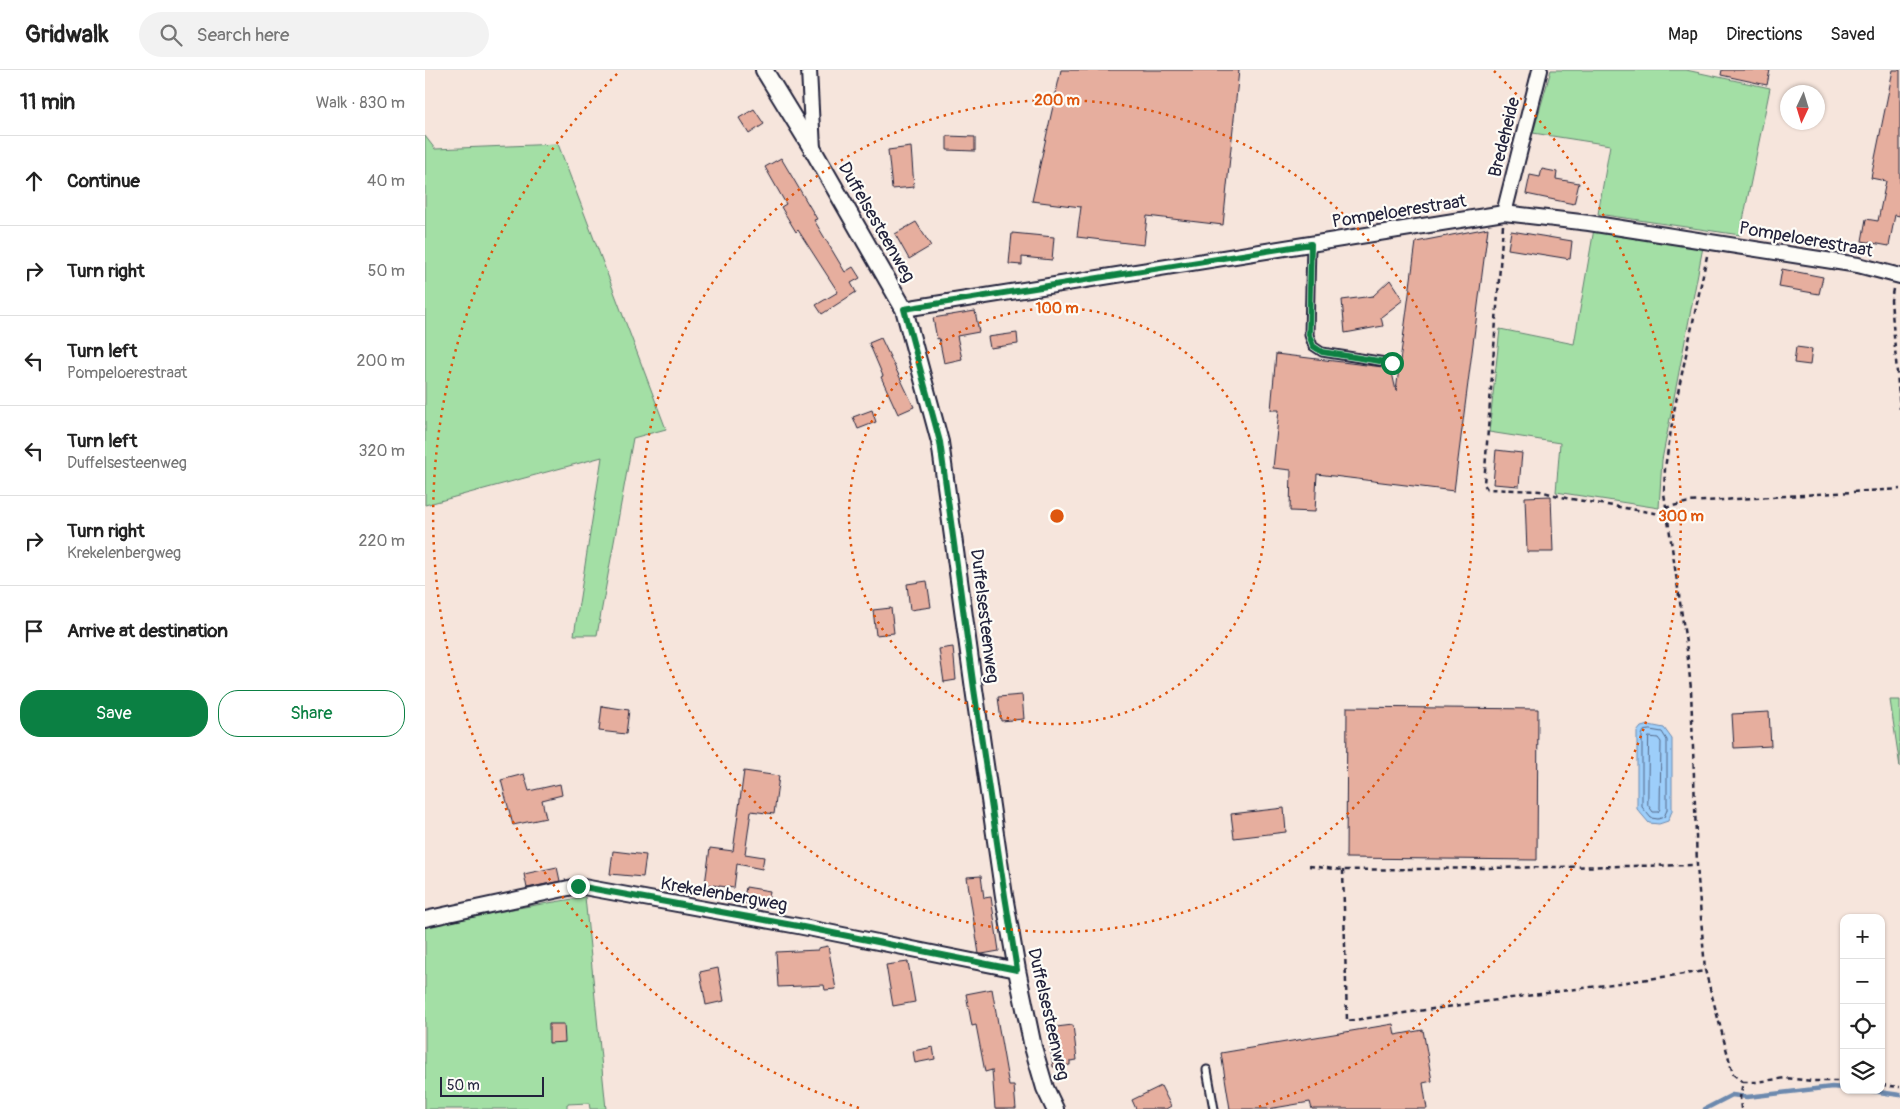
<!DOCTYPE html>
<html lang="en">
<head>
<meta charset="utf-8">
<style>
  body { margin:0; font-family:Pangolin,sans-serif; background:#f2f2f2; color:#222 }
  .controls { position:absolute; right:15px; bottom:15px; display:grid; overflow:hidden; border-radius:10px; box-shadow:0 1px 4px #0004 }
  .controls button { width:45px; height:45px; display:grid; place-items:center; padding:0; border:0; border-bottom:1px solid #e0e0e0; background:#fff; color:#222; font:25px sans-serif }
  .compass { position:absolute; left:1355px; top:15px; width:45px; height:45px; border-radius:50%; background:#fff; box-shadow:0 1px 4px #0004; rotate:184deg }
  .scale { position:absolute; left:15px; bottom:12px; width:104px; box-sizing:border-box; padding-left:5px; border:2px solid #22223b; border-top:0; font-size:14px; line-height:18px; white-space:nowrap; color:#22223b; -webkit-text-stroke:4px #fdfcf7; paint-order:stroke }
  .stop { position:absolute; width:15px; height:15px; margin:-11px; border:4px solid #0b8043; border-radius:50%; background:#fff }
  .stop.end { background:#0b8043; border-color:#fff; box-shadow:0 1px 5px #0008 }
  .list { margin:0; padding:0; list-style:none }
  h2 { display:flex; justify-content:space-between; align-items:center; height:65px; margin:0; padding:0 20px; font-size:21px }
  h2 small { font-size:16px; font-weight:400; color:#767676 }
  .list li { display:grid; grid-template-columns:32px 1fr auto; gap:15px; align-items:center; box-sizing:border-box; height:90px; padding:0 20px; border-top:1px solid #e0e0e0 }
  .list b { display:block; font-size:19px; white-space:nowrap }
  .list p { margin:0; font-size:16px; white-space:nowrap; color:#767676 }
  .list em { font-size:16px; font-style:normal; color:#767676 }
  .actions { display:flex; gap:10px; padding:15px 20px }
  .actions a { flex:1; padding:11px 0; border:1px solid #0b8043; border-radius:20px; text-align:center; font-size:18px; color:#0b8043 }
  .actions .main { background:#0b8043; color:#fff }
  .icon { flex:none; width:28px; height:28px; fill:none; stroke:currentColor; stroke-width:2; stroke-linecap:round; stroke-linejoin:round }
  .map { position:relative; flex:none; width:1475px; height:1039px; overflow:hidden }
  header { display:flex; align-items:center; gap:30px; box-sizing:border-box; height:70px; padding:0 25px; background:#fff; border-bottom:1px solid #e0e0e0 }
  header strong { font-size:24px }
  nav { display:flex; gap:28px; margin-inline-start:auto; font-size:18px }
  .search { width:350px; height:45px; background:#f2f2f2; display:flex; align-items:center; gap:12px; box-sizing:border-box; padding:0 18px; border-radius:28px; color:#767676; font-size:19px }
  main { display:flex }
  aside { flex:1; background:#fff }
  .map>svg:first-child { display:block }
  .green { fill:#a3dfa5; stroke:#628070 }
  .water { fill:#9dcefa; stroke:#6c89ae }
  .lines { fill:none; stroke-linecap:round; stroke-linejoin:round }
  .shore { stroke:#536787; stroke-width:1 }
  .stream { stroke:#6c89ae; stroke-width:4.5 }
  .building { fill:#e6ae9e; stroke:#22223b }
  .service-casing { stroke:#22223b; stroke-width:11 }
  .minor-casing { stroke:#22223b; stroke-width:18 }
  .tertiary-casing { stroke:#22223b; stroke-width:20 }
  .path { stroke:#22223b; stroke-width:2.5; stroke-dasharray:5 4; stroke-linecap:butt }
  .service { stroke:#fdfcf7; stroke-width:7 }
  .minor { stroke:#fdfcf7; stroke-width:14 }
  .tertiary { stroke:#fdfcf7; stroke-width:16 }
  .route { stroke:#0b8043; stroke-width:6 }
  .ring { fill:none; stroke:#de560e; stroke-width:2.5; stroke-dasharray:2.5 5 }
  .labels { text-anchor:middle; stroke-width:4.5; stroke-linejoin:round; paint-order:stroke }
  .street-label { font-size:18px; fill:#22223b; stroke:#fdfcf7 }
  .centre { fill:#de560e; stroke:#fdfcf7; stroke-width:2.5 }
  .ring-label { font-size:15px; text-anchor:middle; font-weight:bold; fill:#de560e; stroke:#fdfcf7; stroke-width:4.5; stroke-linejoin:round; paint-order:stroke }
</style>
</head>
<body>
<header>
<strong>Gridwalk</strong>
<div class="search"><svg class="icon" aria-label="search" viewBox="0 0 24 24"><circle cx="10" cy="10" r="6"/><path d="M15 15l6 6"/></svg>Search here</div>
<nav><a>Map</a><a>Directions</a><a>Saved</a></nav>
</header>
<main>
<aside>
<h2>11 min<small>Walk · 830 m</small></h2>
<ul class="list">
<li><svg class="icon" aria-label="ahead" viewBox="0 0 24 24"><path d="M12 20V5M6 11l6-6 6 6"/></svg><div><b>Continue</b></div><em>40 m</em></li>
<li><svg class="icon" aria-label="right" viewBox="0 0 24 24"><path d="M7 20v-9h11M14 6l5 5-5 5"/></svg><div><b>Turn right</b></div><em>50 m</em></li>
<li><svg class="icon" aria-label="left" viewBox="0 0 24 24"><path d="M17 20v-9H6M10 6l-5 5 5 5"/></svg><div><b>Turn left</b><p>Pompeloerestraat</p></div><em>200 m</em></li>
<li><svg class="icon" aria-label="left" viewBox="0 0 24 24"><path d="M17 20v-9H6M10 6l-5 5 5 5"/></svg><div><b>Turn left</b><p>Duffelsesteenweg</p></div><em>320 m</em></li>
<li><svg class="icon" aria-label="right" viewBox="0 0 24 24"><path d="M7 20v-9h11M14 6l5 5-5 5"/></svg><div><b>Turn right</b><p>Krekelenbergweg</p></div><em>220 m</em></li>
<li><svg class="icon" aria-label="arrive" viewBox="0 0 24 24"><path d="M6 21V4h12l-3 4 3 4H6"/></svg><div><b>Arrive at destination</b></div></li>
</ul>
<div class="actions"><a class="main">Save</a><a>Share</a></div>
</aside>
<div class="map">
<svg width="1475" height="1039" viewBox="0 0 1475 1039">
  <rect width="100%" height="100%" fill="#f6e5dc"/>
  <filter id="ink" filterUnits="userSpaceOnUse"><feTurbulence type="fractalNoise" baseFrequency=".02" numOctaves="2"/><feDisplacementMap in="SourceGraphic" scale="10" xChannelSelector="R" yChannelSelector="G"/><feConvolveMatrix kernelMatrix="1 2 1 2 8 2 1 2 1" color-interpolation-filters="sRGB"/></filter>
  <g filter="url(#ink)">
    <!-- green -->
    <path class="green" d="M1126 0H1261L1345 18 1315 165 1173 144 1185 75 1108 63Z
      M0 66 10 79 133 74 241 359 208 368 172 565H149L177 387 0 435Z
      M1169 159 1278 177 1237 390 1234 438 1131 422 1135 373 1064 362 1075 259 1149 274Z
      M1465 630H1475V697Z
      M160 827 181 1039H165L164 1033 142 1034V1039H0V857L93 838Z"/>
    <!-- water -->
    <path class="water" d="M1224 655 1239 658 1247 669V741L1243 751 1234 754 1224 753 1212 739V662L1216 657Z"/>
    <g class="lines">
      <!-- shore -->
      <path class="shore" d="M1225 660 1237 662 1242 670V740L1239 747 1233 749 1226 748 1217 737V665L1219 661Z
        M1224 667 1233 668 1236 672 1235 739 1233 742H1228L1223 735Z"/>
      <!-- stream -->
      <path class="stream" d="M1440 1020 1475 1025
        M1280 1039 1307 1025 1322 1027 1407 1017 1419 1018"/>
    </g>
    <!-- building -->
    <path class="building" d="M636 0H814L798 155 722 146 719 175 652 167 656 137 607 131Z
      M1297 0H1345L1342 15 1296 5Z
      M1468 0H1475V146L1470 145 1464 176 1437 171 1441 149 1453 151 1461 111 1446 108Z
      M329 39 339 54 324 64 314 48Z
      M522 66 550 67V81L522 80Z
      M486 77 489 117 467 119 463 80Z
      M356 88 392 149 389 150 420 202 428 197 435 208 426 213 431 222 397 244 391 235 413 222 373 160 371 162 356 137 361 134 340 97Z
      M1117 99 1132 102 1131 109 1154 113 1149 134 1101 124 1105 105 1115 107Z
      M491 152 506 176 484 189 470 164Z
      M1063 158 1029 421 892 404 890 442 865 441 866 400 848 398 854 340H846L851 284 966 298 971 321 991 172Z
      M1086 161 1147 171 1145 189 1083 179Z
      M587 163 629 167 627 190 597 187V195L584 194Z
      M1357 199 1398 207 1394 224 1354 217Z
      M965 210 978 230 956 247 958 256 920 263 917 230 948 226Z
      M550 241 554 262 532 266 537 289 519 293 514 268 512 269 508 248Z
      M592 263 593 274 565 278 563 267Z
      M456 268 489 337 473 344 456 307 458 306 444 273Z
      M1371 277 1387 279 1385 295 1369 293Z
      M447 340 451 352 433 359 428 347Z
      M1071 380 1097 383 1094 416 1068 414Z
      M1126 426 1128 482H1102L1100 427Z
      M502 511 506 537 485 540 482 514Z
      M466 538 469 563 451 565 448 540Z
      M528 577 531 610 519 612 514 579Z
      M597 625 599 649 576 651 573 627Z
      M177 636 204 640 201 664 174 661Z
      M922 637 1113 639 1112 790 921 788Z
      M1344 642 1346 676 1309 678 1307 644Z
      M319 701 354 706 349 744 326 741 320 784 339 787 337 799 312 794 309 818 280 814 285 778 308 781Z
      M99 704 104 721 135 714 137 725 117 730 121 748 88 755 76 710Z
      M859 738 861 762 809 768 806 744Z
      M188 781 221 785 218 807 185 804Z
      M132 797 135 811 102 818 99 804Z
      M556 806 559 828 566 827 574 881 557 884H554L542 807Z
      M321 817 345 821 342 837 318 833Z
      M403 876 411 919 400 920 399 915 353 917 351 882 393 880V878Z
      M483 892 490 932 468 936 461 895Z
      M293 898 299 931 281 935 275 902Z
      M567 919 584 1016H589L591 1039H570L567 1000 560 1002 551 955 547 956 541 924Z
      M124 954H139L140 972 124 973Z
      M968 954 970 965 998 960 1007 1011 998 1013 1002 1039H887L885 1032 843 1039H805L796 983Z
      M648 955 652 990 645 991V995L628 997 623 958Z
      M508 977 510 989 490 993 488 981Z
      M736 1016 746 1036 741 1039H711L707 1030Z"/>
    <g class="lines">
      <!-- service casing -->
      <g class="service-casing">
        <path id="service" d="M886 174 884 265 888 276 897 282 967 293
          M782 1000 789 1039"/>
      </g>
      <!-- minor casing -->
      <g class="minor-casing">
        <path id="minor" d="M384 0 388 79
          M1079 143 1115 0
          M479 239 1079 143 1164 153 1433 195 1475 206
          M0 849 153 816 373 856 592 900"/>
      </g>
      <!-- tertiary casing -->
      <g class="tertiary-casing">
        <path id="tertiary" d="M339 0 388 80 479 239 515 372 549 619 579 826 592 900 608 977 620 1018 630 1039"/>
      </g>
      <!-- path -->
      <path class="path" d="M1078 155 1059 414 1062 419 1115 421 1141 428 1241 445
        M1282 186 1249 341 1240 398 1239 423 1262 580 1266 619 1272 795 1280 900 1308 1004 1318 1012
        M1468 219 1466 230 1475 339
        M1240 438 1264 432 1475 419
        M884 796 918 800 1272 795
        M918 800 922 951 1280 901
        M1456 1015 1475 1017
        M1316 1039 1315 1028 1318 1012H1331L1360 1008 1387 1011H1419"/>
      <!-- service -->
      <use href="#service" class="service"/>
      <!-- minor -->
      <use href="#minor" class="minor"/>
      <!-- tertiary -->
      <use href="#tertiary" class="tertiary"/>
    </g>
  </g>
  <g class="lines" filter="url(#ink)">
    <!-- route -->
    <path class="route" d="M153 816 373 856 592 900 580 826 549 619 515 372 479 239 886 174 884 265 888 276 897 282 967 293"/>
  </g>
  <!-- distance rings -->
  <g class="ring">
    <circle cx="632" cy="446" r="208"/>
    <circle cx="632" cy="446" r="416"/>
    <path d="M434 1038A624 624 0 0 1 195 1M1069 1A624 624 0 0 1 830 1038"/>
  </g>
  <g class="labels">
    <!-- street labels -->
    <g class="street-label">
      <text transform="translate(1079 67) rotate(-76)" y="6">Bredeheide</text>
      <text transform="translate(974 141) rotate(-9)" y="6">Pompeloerestraat</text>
      <text transform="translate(452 152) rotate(60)" y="6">Duffelsesteenweg</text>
      <text transform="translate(1381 169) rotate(10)" y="6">Pompeloerestraat</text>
      <text transform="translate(560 546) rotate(83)" y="6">Duffelsesteenweg</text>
      <text transform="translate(299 824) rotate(10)" y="6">Krekelenbergweg</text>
      <text transform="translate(624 944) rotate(77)" y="6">Duffelsesteenweg</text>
    </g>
  </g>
  <circle cx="632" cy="446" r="8" class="centre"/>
  <g class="ring-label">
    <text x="632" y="35">200 m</text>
    <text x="632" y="243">100 m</text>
    <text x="1256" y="451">300 m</text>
  </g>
</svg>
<div class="controls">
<button>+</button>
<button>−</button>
<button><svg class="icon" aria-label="locate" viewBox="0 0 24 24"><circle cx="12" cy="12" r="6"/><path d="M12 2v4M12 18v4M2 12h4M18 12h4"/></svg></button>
<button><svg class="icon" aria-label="layers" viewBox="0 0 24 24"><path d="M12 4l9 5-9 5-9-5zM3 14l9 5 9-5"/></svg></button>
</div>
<svg class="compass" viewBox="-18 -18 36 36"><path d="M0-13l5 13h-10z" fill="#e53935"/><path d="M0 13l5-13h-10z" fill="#767676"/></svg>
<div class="scale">50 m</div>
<div class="stop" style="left:967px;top:293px"></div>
<div class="stop end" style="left:153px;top:816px"></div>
</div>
</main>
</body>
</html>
